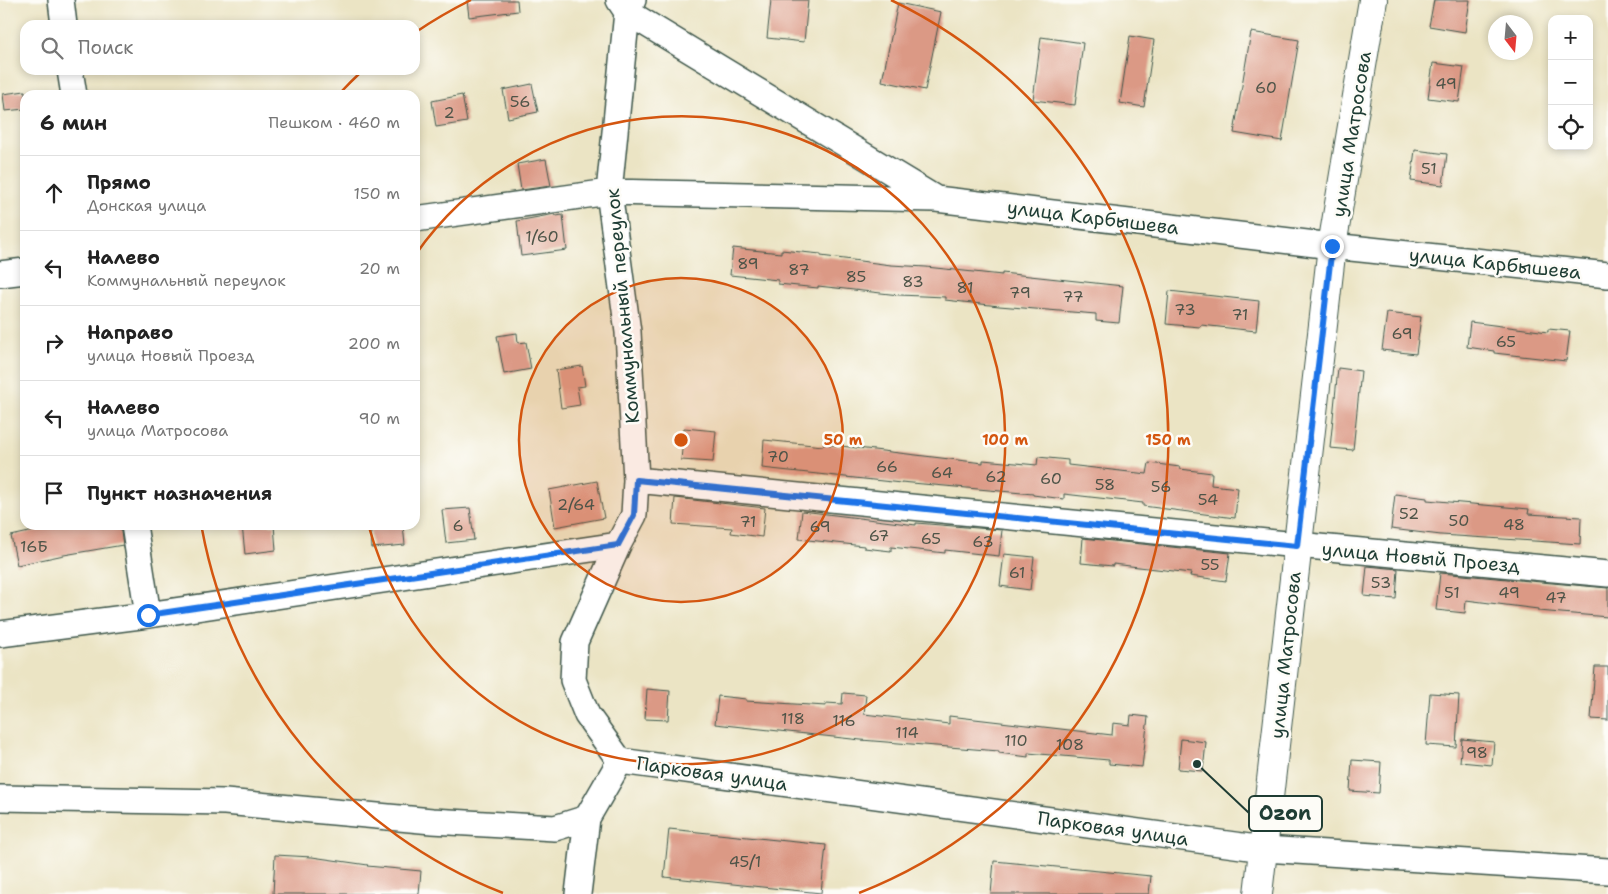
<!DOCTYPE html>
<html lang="ru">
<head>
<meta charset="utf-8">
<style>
  body { margin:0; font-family:"Shantell Sans",sans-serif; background:#f2f2f2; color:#222 }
  .controls { position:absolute; right:15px; top:15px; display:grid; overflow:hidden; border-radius:10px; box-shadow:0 2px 8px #0003 }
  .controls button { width:45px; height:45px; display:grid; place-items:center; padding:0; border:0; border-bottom:1px solid #e0e0e0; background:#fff; color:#222; font:25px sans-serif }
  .compass { position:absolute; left:1488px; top:15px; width:45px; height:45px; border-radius:50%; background:#fff; box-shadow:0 2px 8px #0003; rotate:164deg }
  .stop { position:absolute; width:15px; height:15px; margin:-11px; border:4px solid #1a73e8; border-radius:50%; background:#fff }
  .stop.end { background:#1a73e8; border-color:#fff; box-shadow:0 1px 5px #0008 }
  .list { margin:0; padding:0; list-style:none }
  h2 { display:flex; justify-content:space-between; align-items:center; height:65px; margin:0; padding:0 20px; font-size:21px }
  h2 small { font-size:16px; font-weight:400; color:#767676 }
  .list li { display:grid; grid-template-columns:32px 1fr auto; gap:15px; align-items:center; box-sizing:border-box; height:75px; padding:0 20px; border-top:1px solid #e0e0e0 }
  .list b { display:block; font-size:19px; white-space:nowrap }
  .list p { margin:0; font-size:16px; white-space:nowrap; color:#767676 }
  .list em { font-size:16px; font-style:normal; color:#767676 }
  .icon { flex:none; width:28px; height:28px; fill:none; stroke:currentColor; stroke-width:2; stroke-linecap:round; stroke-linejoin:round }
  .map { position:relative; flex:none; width:1608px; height:894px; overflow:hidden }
  .search { position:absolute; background:#fff; box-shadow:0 2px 8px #0003; left:20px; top:20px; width:400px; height:55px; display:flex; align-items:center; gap:12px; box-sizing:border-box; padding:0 18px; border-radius:15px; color:#767676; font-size:19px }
  .panel { position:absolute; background:#fff; box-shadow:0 2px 8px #0003; left:20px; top:90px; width:400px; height:440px; border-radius:15px }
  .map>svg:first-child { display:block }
  .building { fill:#db9985 }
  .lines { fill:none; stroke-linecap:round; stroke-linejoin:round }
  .street-casing { stroke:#3e564a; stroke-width:28 }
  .secondary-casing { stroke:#3e564a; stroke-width:30 }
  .street { stroke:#fff; stroke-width:25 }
  .secondary { stroke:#fff; stroke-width:28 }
  .route { stroke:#1a73e8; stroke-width:6 }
  .ring { fill:none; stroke:#d45610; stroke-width:2.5 }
  .labels { text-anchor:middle; stroke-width:5; stroke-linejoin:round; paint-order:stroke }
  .number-label { font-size:16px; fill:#4e5448 }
  .street-label { font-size:19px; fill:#1f3d34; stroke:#fdfcf7 }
  .centre { fill:#d45610; stroke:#fdfcf7; stroke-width:2.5 }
  .ring-label { font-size:15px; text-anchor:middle; font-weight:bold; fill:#d45610; stroke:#fdfcf7; stroke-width:5; stroke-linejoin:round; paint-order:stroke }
  .leader { fill:none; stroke:#1f3d34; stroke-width:2 }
  .callout-dot { fill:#1f3d34; stroke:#fdfcf7; stroke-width:2 }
  .callout { fill:#fdfcf7; stroke:#1f3d34; stroke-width:2 }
  .callout-label { font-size:20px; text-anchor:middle; font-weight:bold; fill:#1f3d34 }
</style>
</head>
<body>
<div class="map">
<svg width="1608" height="894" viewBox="0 0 1608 894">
  <rect width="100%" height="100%" fill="#fdfcf7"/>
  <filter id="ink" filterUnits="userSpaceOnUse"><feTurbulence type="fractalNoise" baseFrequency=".02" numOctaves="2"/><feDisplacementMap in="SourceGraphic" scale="10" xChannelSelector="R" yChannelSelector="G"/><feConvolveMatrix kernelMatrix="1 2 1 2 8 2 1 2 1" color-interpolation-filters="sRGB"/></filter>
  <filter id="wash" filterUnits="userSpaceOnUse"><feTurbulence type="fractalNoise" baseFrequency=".0096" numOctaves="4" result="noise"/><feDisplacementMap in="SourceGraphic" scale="20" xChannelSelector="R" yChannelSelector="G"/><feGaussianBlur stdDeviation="1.12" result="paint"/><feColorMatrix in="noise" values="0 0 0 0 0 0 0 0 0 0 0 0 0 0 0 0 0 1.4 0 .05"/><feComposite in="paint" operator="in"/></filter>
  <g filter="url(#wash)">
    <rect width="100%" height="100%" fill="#ebe4c4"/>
    <g id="blocks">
      <!-- building -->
      <path class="building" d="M467 0H517L518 11 469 17Z
        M771 0H808L804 42 767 38Z
        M1434 0H1470L1465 32 1429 26Z
        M898 3 941 12 925 90 882 81Z
        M1251 32 1299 40 1282 141 1234 133Z
        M1130 36 1154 40 1144 107 1120 103Z
        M1041 37 1083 43 1075 105 1033 100Z
        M1433 63 1464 67 1459 102 1428 98Z
        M532 84 538 112 508 118 503 90Z
        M25 91V109L5 111 3 94Z
        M462 95 467 122 436 127 432 101Z
        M1415 150 1447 154 1443 185 1411 181Z
        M546 159 551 186 521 190 517 164Z
        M555 214 556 216 563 215 567 250 521 256 517 221Z
        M733 248 781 253V250L821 254V256L891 265 926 267 1002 275V273L1123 286 1119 323 1096 321V314L999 306 945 300V297L899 295 818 286V288L778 284V280L730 275Z
        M1169 291 1259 301 1256 331 1201 325 1200 327 1166 324Z
        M1387 313 1421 317 1416 354 1382 350Z
        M1470 322 1548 332V329L1570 331 1566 361 1494 353V351L1467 347Z
        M517 333 518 343 526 342 531 369 504 374 497 336Z
        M582 366 585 386 577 387 580 405 561 408 556 370Z
        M1338 368 1361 371 1353 450 1330 448Z
        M684 428 716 431 713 462 681 460Z
        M764 440 823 446 824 444 983 463V460L1037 465 1038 457 1068 460V465L1147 474 1149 463 1180 467V469L1212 473 1211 485 1238 488 1235 518 1143 506V503L1064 494V499L1033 495V494L901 482V483L762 468Z
        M597 481 604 518 555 527 549 490Z
        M1395 494 1427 498V500L1529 509 1528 514 1581 517 1580 544 1441 535 1391 529Z
        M675 498 765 508 762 537 731 533 732 528 673 524Z
        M470 508 474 540 446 543 442 510Z
        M802 511 916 525V523L1002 530 999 556 945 550V553L891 547V551L864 548V546L799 539Z
        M61 525H120L123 545 64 555 17 565 11 536Z
        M242 525H274L276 550 245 554Z
        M370 525H403L405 545 372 548Z
        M1083 538 1230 553 1226 581 1190 576 1191 573 1113 564V566L1081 563Z
        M1004 554 1034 557 1030 590 1000 586Z
        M1367 566 1398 569 1396 599 1364 596Z
        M1440 573 1608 588V617L1538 611V609L1466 600 1465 613 1436 610Z
        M1595 667H1608V720L1591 719Z
        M647 689 670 691 668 720 645 719Z
        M843 693 866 695 864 714 949 724V716L1112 735 1113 723 1130 725 1131 715 1148 717 1142 767 1109 764V760L1028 753V757L999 753V751L861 740 715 724 718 696 746 699V701L826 706V703L842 704Z
        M1430 693 1459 695 1456 747 1426 745Z
        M1181 739 1206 742 1203 771 1178 769Z
        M1462 739 1494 742 1492 765 1460 762Z
        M1352 760 1381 762 1379 793 1350 791Z
        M669 829 826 845 821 893 664 877Z
        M275 855 312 857 368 865 367 866 421 871 419 894H273Z
        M994 861 1151 876 1149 894H991Z"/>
    </g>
  </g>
  <g filter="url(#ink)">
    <use href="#blocks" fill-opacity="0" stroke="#3e564a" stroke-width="1"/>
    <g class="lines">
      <!-- street casing -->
      <g class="street-casing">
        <path id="street" d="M61 0 64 25
          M619 0 627 12 936 199 1332 246 1608 275
          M70 70 74 95
          M415 219 609 192 936 199
          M0 274 25 271
          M636 480 1297 545 1608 574
          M134 525 148 615
          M0 634 148 615 618 545
          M620 761 1264 849 1608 871
          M0 798 225 802 432 821 555 828 587 818
          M578 894 587 818 620 761 587 715 573 680 575 642 618 545 634 515 636 480 628 332 609 192 627 12 633 0"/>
      </g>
      <!-- secondary casing -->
      <g class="secondary-casing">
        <path id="secondary" d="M1258 894 1332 246 1373 0"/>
      </g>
      <!-- street -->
      <use href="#street" class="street"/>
      <!-- secondary -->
      <use href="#secondary" class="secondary"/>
    </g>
  </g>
  <g class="lines" filter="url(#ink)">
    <!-- route -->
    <path class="route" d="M148 615 618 545 634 515 636 480 1297 546 1332 246"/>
  </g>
  <!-- distance rings -->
  <circle cx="681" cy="440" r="162" fill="#d45610" fill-opacity=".12"/>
  <g class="ring">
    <circle cx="681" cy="440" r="162"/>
    <path d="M416 254A324 324 0 1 1 369 527"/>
    <path d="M503 893A487 487 0 0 1 202 529M340 93A487 487 0 0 1 361 72M416 32A487 487 0 0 1 471 0M891 0A487 487 0 0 1 859 893"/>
  </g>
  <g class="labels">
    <!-- number labels -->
    <g class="number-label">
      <text x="1446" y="89">49</text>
      <text x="1266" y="93">60</text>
      <text x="520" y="107">56</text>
      <text x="449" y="118">2</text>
      <text x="1429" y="174">51</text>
      <text x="542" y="242">1/60</text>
      <text x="748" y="269">89</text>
      <text x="799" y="275">87</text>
      <text x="856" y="282">85</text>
      <text x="913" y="287">83</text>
      <text x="965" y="293">81</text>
      <text x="1020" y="298">79</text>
      <text x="1073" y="302">77</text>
      <text x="1185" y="315">73</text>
      <text x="1240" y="320">71</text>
      <text x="1402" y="339">69</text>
      <text x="1506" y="347">65</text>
      <text x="778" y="462">70</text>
      <text x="887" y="472">66</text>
      <text x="942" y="478">64</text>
      <text x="996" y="482">62</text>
      <text x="1051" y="484">60</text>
      <text x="1105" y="490">58</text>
      <text x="1161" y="492">56</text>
      <text x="1208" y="505">54</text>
      <text x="576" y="510">2/64</text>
      <text x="1409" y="519">52</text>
      <text x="1459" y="526">50</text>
      <text x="748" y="527">71</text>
      <text x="1514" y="530">48</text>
      <text x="458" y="531">6</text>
      <text x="820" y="532">69</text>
      <text x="879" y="541">67</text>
      <text x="931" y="544">65</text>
      <text x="983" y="547">63</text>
      <text x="34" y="552">16Б</text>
      <text x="1210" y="570">55</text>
      <text x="1017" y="578">61</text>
      <text x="1381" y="588">53</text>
      <text x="1452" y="598">51</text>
      <text x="1509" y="598">49</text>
      <text x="1556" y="603">47</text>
      <text x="793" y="724">118</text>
      <text x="844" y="726">116</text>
      <text x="907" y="738">114</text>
      <text x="1016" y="746">110</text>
      <text x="1070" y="750">108</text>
      <text x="1477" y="758">98</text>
      <text x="745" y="867">45/1</text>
    </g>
    <!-- street labels -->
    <g class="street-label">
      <text transform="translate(1351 134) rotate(-81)" y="7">улица Матросова</text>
      <text transform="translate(1093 217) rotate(7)" y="7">улица Карбышева</text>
      <text transform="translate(1495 263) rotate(6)" y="7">улица Карбышева</text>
      <text transform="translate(622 306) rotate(-95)" y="7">Коммунальный переулок</text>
      <text transform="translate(1421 557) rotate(5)" y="7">улица Новый Проезд</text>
      <text transform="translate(1285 655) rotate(-84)" y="7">улица Матросова</text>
      <text transform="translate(712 773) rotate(8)" y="7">Парковая улица</text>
      <text transform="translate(1113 828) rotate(8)" y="7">Парковая улица</text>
    </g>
  </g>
  <circle cx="681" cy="440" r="8" class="centre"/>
  <g class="ring-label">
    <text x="843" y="445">50 m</text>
    <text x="1005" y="445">100 m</text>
    <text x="1168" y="445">150 m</text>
  </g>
  <!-- callouts -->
  <path class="leader" d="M1197 764L1249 813"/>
  <circle class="callout-dot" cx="1197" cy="764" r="5"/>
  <rect class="callout" x="1249" y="796" width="73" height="35" rx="5"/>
  <g class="callout-label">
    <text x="1285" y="820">Ozon</text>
  </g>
</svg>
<div class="controls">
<button>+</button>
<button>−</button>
<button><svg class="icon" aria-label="locate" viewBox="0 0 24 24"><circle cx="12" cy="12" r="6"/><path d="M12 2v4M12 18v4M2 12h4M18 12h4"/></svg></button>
</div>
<svg class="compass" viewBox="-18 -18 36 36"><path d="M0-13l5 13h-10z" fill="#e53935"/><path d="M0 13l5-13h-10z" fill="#767676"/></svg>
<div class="stop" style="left:148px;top:615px"></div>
<div class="stop end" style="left:1332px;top:246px"></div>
<div class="search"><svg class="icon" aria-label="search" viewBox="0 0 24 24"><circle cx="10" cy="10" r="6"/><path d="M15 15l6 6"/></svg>Поиск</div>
<section class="panel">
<h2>6 мин<small>Пешком · 460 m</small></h2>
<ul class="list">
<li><svg class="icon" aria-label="ahead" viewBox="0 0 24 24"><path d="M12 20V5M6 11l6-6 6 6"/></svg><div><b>Прямо</b><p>Донская улица</p></div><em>150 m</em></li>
<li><svg class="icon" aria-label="left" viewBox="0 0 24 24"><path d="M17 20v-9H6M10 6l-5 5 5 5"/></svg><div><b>Налево</b><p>Коммунальный переулок</p></div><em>20 m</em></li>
<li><svg class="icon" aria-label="right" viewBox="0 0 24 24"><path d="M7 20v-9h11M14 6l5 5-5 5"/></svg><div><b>Направо</b><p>улица Новый Проезд</p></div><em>200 m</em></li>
<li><svg class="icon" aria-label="left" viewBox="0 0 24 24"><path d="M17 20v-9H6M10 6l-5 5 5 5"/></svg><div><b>Налево</b><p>улица Матросова</p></div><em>90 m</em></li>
<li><svg class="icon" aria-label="arrive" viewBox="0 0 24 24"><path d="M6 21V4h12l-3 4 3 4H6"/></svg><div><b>Пункт назначения</b></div></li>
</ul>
</section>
</div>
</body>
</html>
